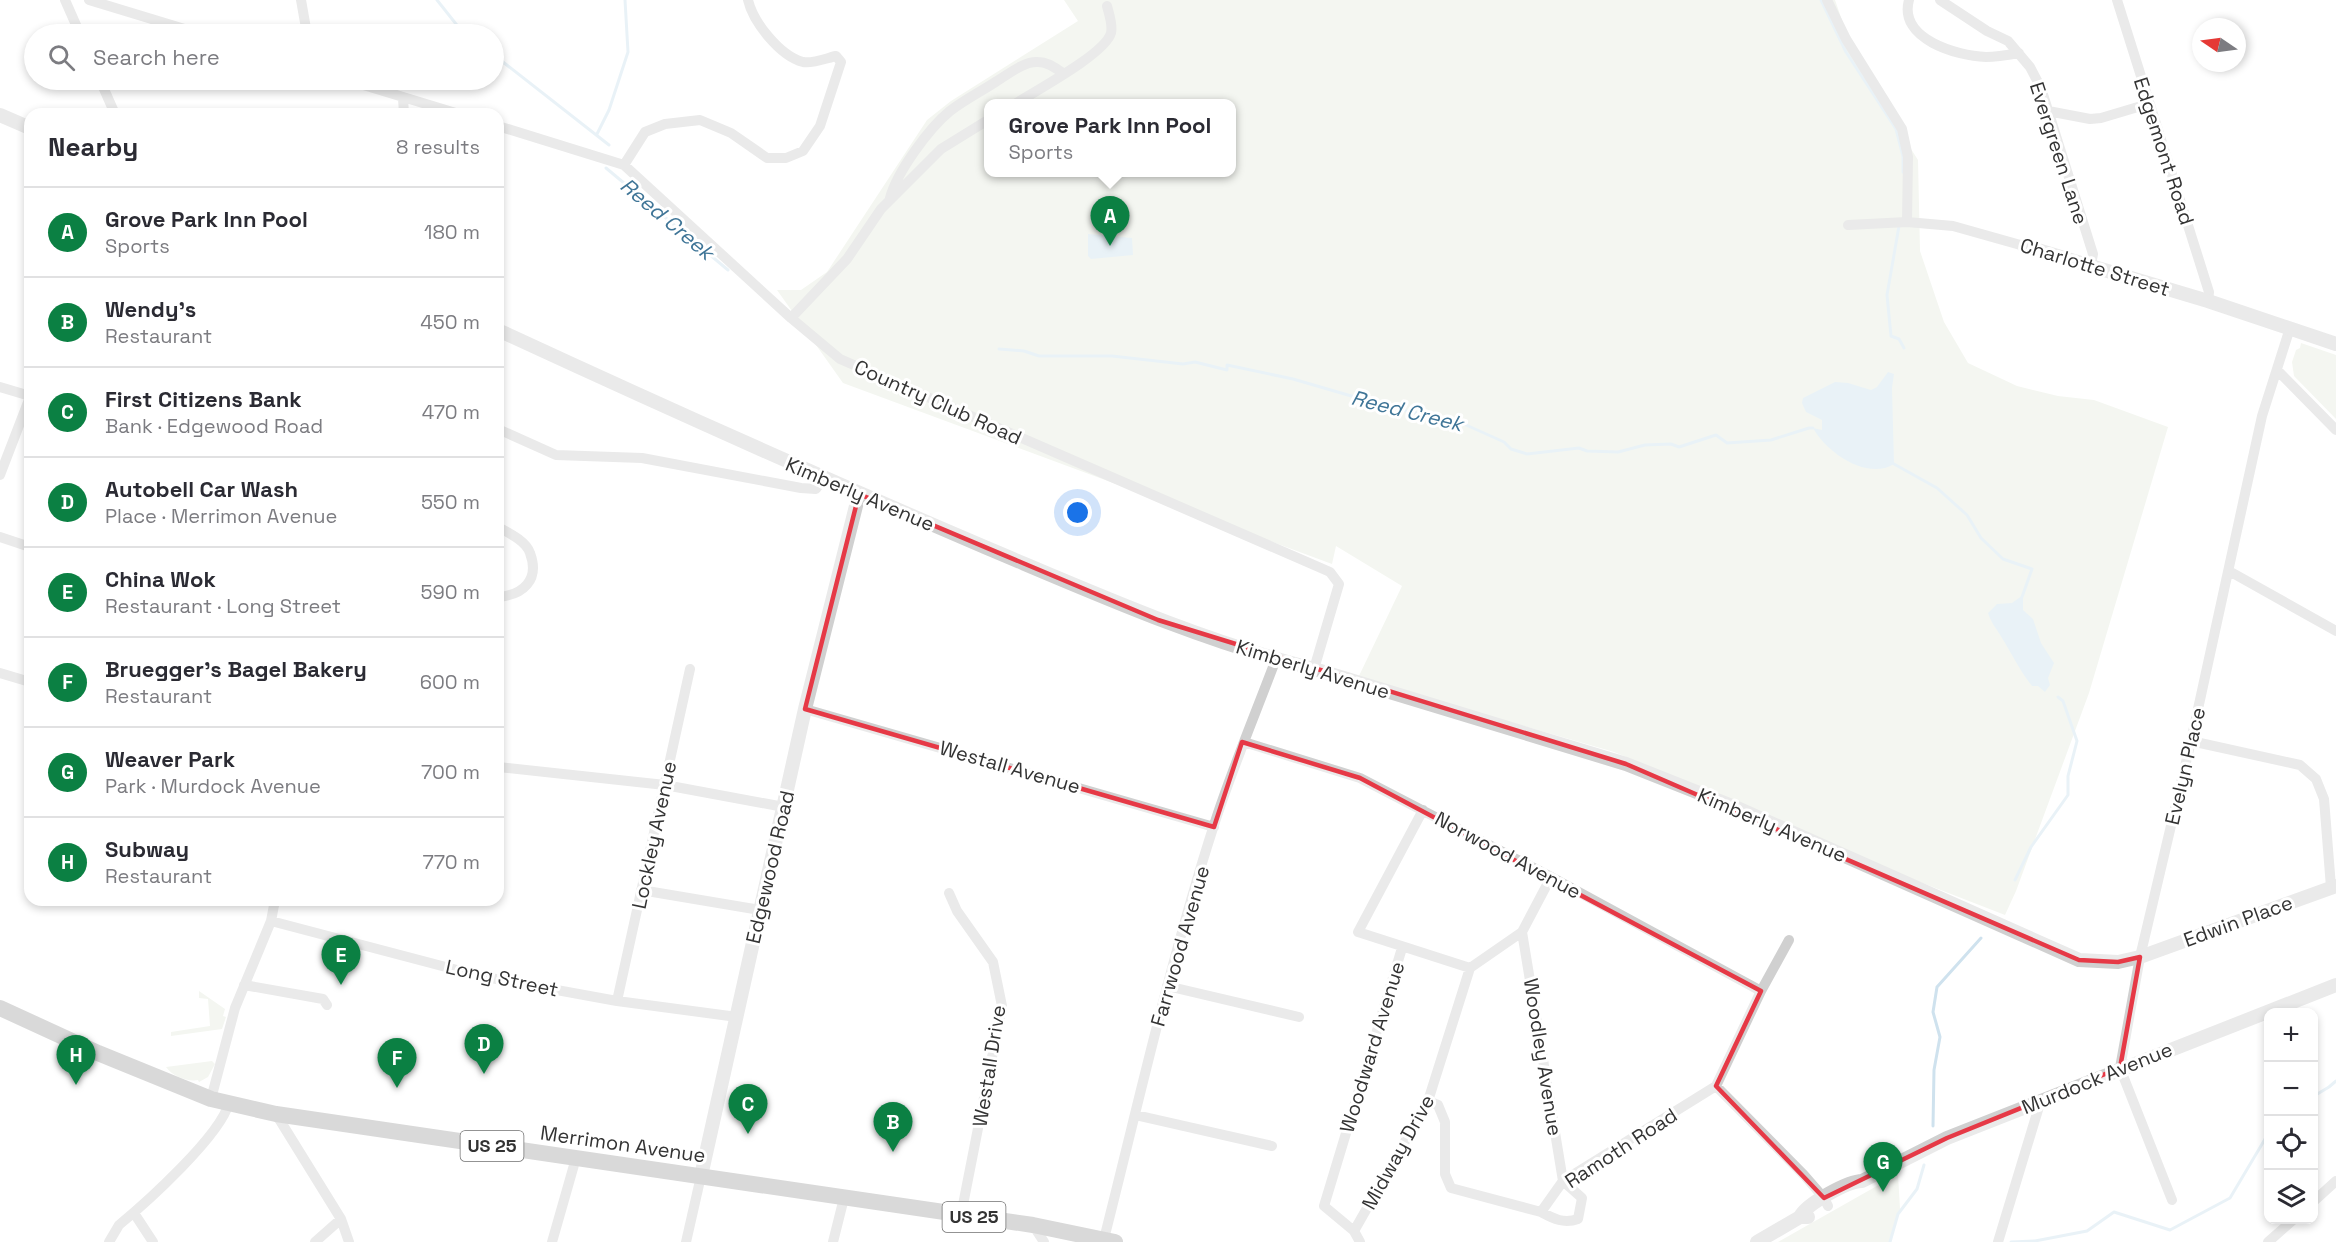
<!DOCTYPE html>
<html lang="en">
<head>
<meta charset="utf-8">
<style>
  body { margin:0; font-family:"Space Grotesk",sans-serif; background:#f2f2f3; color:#2b2b33 }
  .controls { position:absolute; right:18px; bottom:18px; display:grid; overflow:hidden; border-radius:12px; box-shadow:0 3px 9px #0003 }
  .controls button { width:54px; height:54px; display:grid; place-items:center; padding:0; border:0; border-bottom:2px solid #e1e1e2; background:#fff; color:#2b2b33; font:30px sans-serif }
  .compass { position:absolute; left:2192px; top:18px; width:54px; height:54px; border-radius:50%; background:#fff; box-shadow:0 3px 9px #0003; rotate:283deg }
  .you { position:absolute; left:1078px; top:513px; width:21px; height:21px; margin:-15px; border:4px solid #fff; border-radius:50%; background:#1a73e8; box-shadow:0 0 0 9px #1a73e833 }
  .badge { display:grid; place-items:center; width:39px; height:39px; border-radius:50%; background:#0b8043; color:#fff; font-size:20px; font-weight:700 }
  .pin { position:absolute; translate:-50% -50px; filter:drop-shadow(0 2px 3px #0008) }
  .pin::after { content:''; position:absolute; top:32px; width:21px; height:18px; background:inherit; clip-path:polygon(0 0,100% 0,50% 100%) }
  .popup { position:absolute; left:984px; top:99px; width:252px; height:78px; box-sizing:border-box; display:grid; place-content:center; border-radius:12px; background:#fff; filter:drop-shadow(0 2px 4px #0005); font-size:20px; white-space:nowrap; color:#7c7c81 }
  .popup b { font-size:22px; color:#2b2b33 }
  .popup::after { content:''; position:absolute; left:50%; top:100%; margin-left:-12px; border:12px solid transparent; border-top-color:#fff }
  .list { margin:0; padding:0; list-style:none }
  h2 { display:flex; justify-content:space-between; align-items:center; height:78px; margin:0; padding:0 24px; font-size:26px }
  h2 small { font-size:20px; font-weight:400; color:#7c7c81 }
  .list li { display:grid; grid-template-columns:39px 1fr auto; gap:18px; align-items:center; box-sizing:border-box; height:90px; padding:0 24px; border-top:2px solid #e1e1e2 }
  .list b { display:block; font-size:22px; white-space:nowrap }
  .list p { margin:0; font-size:20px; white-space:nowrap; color:#7c7c81 }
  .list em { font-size:20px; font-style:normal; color:#7c7c81 }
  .icon { flex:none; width:33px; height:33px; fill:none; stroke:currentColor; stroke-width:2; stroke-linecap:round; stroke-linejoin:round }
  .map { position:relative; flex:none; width:2336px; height:1242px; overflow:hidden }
  .search { position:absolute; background:#fff; box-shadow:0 3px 9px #0003; left:24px; top:24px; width:480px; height:66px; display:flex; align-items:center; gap:15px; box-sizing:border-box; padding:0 21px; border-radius:33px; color:#7c7c81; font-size:22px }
  .panel { position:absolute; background:#fff; box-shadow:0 3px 9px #0003; left:24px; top:108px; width:480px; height:798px; border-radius:18px }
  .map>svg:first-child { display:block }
  .green { fill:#e6ecdf; fill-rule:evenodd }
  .water { fill:#cfe2ee }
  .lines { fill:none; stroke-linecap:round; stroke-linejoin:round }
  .stream { stroke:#cfe2ee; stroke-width:3 }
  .minor { stroke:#d0d0d0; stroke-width:10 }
  .tertiary { stroke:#d0d0d0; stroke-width:14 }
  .primary { stroke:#ababab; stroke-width:16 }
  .marked { fill:none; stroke:#e63946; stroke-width:4.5; stroke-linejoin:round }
  .labels { text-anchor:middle; stroke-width:6; stroke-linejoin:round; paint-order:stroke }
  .shield { fill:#fff; stroke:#707070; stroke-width:1.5 }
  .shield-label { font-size:18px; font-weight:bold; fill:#333 }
  .street-label { font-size:20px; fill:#333; stroke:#fff }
  .water-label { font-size:21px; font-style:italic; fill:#3f7597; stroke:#fff }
</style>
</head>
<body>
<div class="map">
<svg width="2336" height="1242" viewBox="0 0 2336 1242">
  <rect width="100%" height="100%" fill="#fff"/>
  <!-- green -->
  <path class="green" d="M1064 0H1835L1857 64 1918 160 1920 251 1944 322 1968 363 2017 386 2058 396 2094 400 2168 427 2089 693 2016 891 2005 915 1902 875 1772 817 1614 752 1358 678 1402 586 1336 546 1332 564 843 383 777 290H801L827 272 927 120 951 101 1078 21ZM988 104H1232V172H988Z
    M2301 343 2336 355V419L2294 376 2292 362 2296 350 2300 348Z
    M199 991 225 1009 223 1016 226 1017 222 1029 171 1036V1032L210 1026 208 999 199 998Z
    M212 1061 215 1064 208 1077 199 1082 198 1080C188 1082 172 1076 166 1067Z
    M1898 1174 1900 1209 1891 1242H1778Z"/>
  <!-- water -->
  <path class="water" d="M1088 234 1132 238 1133 255 1091 259 1088 256Z
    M1888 372 1894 374 1892 388 1894 464C1867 481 1826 452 1813 428L1822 430V420L1806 412 1802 403 1803 398 1835 382 1848 383 1871 390 1877 387Z
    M2023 595V610L2033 619 2041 643 2054 663 2048 678 2050 685 2045 692 2038 686H2032C2020 671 2012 654 2002 638 1997 629 1991 623 1988 613L1997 604 2012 603Z"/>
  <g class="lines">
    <!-- stream -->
    <path class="stream" d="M437 0 460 29 467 34
      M1821 0 1846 52 1896 129 1903 156V172
      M494 55 609 145
      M597 134 609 110 628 52 625 0
      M606 168 728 270
      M1899 226 1887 295 1891 336 1899 339 1904 348
      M999 349 1024 351 1039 356H1112L1183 364 1195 362 1227 370V365L1293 379 1396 409 1455 420 1504 442 1511 449 1527 454 1579 448 1587 451 1618 452 1645 445 1671 444 1679 447 1716 435 1727 443 1771 440 1809 428H1813
      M1894 464 1937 488 1967 515 1981 538 2003 559 2032 569 2022 597
      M2015 880 2031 847 2068 795V776L2077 741 2063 701 2058 697
      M2314 1096 2329 1087 2336 1081
      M1933 1126 1934 1070 1940 1037 1933 1012 1937 987 1981 938
      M1890 1242 1898 1214 1917 1189 1924 1165
      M2011 1242 2035 1241 2087 1231 2114 1212 2170 1230 2230 1198 2268 1134"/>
    <!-- minor -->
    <path class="minor" d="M65 0 80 34
      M89 0 201 34
      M301 0 307 34
      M1827 0 1846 39 1902 129 1908 157 1907 222
      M1909 0C1898 39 1957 56 1986 57 1997 57 2008 55 2019 53
      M1940 0 1987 31 2008 41 2030 67 2041 88 2093 254 2091 264
      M2117 0 2209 292 2208 301
      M100 80 115 114
      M347 80 459 114
      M403 98 404 114
      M1015 104C1035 91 1105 54 1111 33 1113 24 1109 14 1107 6
      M2048 111 2090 119 2101 118 2148 104
      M498 126 624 165 791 318 840 359 1330 572 1339 584 1314 669
      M624 165 645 132 665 124 700 120 731 133 767 158H786L803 151 820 126 841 62 836 56C827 58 812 64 803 62 780 56 753 22 748 0
      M890 198C897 172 929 128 950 111 964 100 982 91 997 81 1009 74 1024 61 1038 62 1048 62 1055 68 1063 73
      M1848 225 1907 222 1953 226 2024 246
      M791 318 847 259 881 209 941 149 988 120
      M2277 370 2336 430
      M0 387 30 396
      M498 429 556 455 642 458 801 488 816 489 823 479
      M0 475 30 397
      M498 527C509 533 526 541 530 553 540 580 523 595 498 597
      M0 537 30 547
      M2229 571 2336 631
      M0 673 30 682
      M805 709 1214 827
      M2191 741 2300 765 2316 779 2324 799 2331 887
      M1244 742 1360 778 1551 877 1761 991 1716 1086 1804 1175 1824 1198 1828 1206
      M498 767 665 785 784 807
      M1423 810 1358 932 1470 968 1522 932 1551 877
      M641 890 760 910
      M949 893 957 911 993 962 1002 1006 961 1215
      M271 921 480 976 617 1001 737 1017
      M1522 932 1563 1181 1582 1198 1578 1219C1564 1224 1554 1219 1541 1212
      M244 985 323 999 327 1005
      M1167 986 1299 1017
      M1761 991 1789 940
      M617 1001 690 669
      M211 1099 235 1008 271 921 275 900
      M1428 1101 1438 1105 1445 1122V1174L1451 1188 1541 1212 1563 1181 1716 1086
      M276 1114 341 1219 349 1242
      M1136 1115 1272 1146
      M2172 1200 2120 1068 2140 957 2191 741 2262 416 2290 328
      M2314 1201 2336 1181
      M134 1213 153 1242
      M1033 1225 1044 1242
      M1354 1231 1428 1101 1470 968
      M1104 1239C1139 1101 1170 961 1214 825 1232 769 1255 715 1276 659
      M109 1242 119 1225C147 1202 220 1136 229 1103
      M315 1242 341 1219
      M552 1242 576 1158
      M686 1242 701 1176
      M833 1242 844 1198
      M1360 1242 1354 1231 1324 1206 1402 948
      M1998 1242 2041 1100
      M2268 1242 2293 1220"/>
    <!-- tertiary -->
    <path class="tertiary" d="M0 115 30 128
      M2024 246 2208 301 2336 344
      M498 330C660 405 823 478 987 548 1094 593 1201 641 1314 669L1626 764 1737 808 2079 960 2118 962 2140 957 2336 886
      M701 1176 805 709 859 494
      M1800 1217C1806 1204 1848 1181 1862 1181L1947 1138 2336 985
      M1757 1242 1800 1217H1808"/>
    <!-- primary -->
    <path class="primary" d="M0 1008 98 1053 211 1099 276 1114 1033 1225 1115 1242"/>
  </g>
  <!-- marked area -->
  <path d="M0 0H2336V1242H0ZM859 494 1158 620 1626 764 2079 960 2118 962 2140 957 2120 1068 1947 1138 1824 1198 1716 1086 1761 991 1360 778 1242 742 1214 827 805 709Z" fill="#fff" fill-opacity=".55" fill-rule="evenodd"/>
  <path class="marked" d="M859 494 1158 620 1626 764 2079 960 2118 962 2140 957 2120 1068 1947 1138 1824 1198 1716 1086 1761 991 1360 778 1242 742 1214 827 805 709Z"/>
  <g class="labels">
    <!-- shield labels -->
    <g class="shield">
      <rect x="460.5" y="1131" width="63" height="30" rx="4.5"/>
      <rect x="942.5" y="1202" width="63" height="30" rx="4.5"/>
    </g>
    <g class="shield-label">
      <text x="492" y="1152">US 25</text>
      <text x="974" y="1223">US 25</text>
    </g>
    <!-- street labels -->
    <g class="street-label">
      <text transform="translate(2164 151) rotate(72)" y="7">Edgemont Road</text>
      <text transform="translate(2059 153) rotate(72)" y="7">Evergreen Lane</text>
      <text transform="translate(2095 267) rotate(17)" y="7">Charlotte Street</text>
      <text transform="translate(938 402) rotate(24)" y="7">Country Club Road</text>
      <text transform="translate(860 494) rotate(23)" y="7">Kimberly Avenue</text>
      <text transform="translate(1313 669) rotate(17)" y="7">Kimberly Avenue</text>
      <text transform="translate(2185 766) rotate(-77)" y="7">Evelyn Place</text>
      <text transform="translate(1010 767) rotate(16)" y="7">Westall Avenue</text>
      <text transform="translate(1772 825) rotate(23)" y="7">Kimberly Avenue</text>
      <text transform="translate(654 835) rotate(-78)" y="7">Lockley Avenue</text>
      <text transform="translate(1508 855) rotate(28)" y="7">Norwood Avenue</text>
      <text transform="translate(770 867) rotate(-77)" y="7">Edgewood Road</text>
      <text transform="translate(2238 921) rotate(-20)" y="7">Edwin Place</text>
      <text transform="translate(1180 946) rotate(-74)" y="7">Farrwood Avenue</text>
      <text transform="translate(502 978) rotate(12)" y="7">Long Street</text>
      <text transform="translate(1372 1047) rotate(-73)" y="7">Woodward Avenue</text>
      <text transform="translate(1543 1057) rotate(81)" y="7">Woodley Avenue</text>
      <text transform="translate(989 1066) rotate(-81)" y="7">Westall Drive</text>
      <text transform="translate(2097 1078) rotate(-22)" y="7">Murdock Avenue</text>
      <text transform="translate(623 1144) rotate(8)" y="7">Merrimon Avenue</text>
      <text transform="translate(1621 1148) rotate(-33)" y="7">Ramoth Road</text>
      <text transform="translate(1398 1152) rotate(-61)" y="7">Midway Drive</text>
    </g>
    <!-- water labels -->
    <g class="water-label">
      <text transform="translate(667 219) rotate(40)" y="7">Reed Creek</text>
      <text transform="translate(1407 411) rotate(14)" y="7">Reed Creek</text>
    </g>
  </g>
</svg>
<div class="controls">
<button>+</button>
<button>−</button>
<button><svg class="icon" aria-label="locate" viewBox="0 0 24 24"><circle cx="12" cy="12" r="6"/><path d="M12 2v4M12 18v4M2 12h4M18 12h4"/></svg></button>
<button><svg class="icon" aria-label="layers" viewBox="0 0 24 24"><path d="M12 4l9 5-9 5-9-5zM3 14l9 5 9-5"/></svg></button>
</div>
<svg class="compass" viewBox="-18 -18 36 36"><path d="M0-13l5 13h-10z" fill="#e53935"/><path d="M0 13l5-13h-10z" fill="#7c7c81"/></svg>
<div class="you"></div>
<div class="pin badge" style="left:1110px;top:246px">A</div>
<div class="popup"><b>Grove Park Inn Pool</b>Sports</div>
<div class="pin badge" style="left:893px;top:1152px">B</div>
<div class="pin badge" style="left:748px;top:1134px">C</div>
<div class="pin badge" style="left:484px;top:1074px">D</div>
<div class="pin badge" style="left:341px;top:985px">E</div>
<div class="pin badge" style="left:397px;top:1088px">F</div>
<div class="pin badge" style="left:1883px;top:1192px">G</div>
<div class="pin badge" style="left:76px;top:1085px">H</div>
<div class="search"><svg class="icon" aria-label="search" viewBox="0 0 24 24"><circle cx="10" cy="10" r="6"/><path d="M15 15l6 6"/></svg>Search here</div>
<section class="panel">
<h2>Nearby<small>8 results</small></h2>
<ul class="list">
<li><span class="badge">A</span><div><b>Grove Park Inn Pool</b><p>Sports</p></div><em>180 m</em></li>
<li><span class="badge">B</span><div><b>Wendy's</b><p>Restaurant</p></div><em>450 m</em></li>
<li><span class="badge">C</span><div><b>First Citizens Bank</b><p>Bank · Edgewood Road</p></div><em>470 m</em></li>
<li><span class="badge">D</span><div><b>Autobell Car Wash</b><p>Place · Merrimon Avenue</p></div><em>550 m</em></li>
<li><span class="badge">E</span><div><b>China Wok</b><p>Restaurant · Long Street</p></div><em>590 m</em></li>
<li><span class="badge">F</span><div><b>Bruegger's Bagel Bakery</b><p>Restaurant</p></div><em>600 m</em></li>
<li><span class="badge">G</span><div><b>Weaver Park</b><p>Park · Murdock Avenue</p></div><em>700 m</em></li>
<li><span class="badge">H</span><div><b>Subway</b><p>Restaurant</p></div><em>770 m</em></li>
</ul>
</section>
</div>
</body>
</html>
